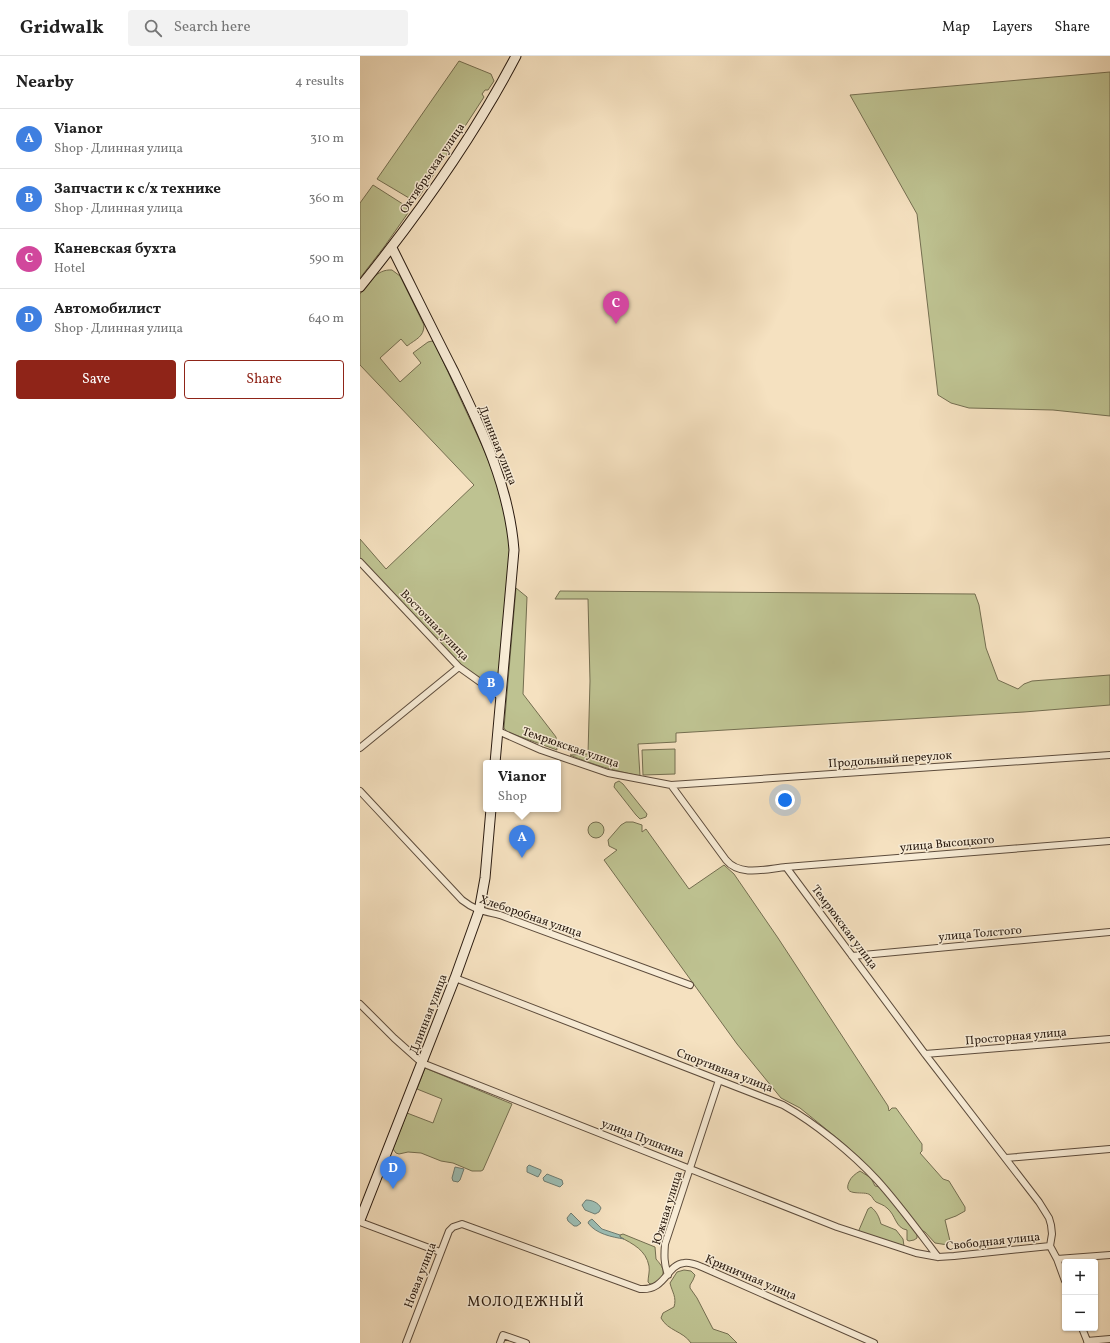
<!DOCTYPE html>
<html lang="en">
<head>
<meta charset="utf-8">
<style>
  body { margin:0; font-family:Vollkorn,serif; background:#f2f2f2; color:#222 }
  .controls { position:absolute; right:12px; bottom:12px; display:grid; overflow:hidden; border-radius:4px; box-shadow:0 1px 3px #0004 }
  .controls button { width:36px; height:36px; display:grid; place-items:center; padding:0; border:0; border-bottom:1px solid #e0e0e0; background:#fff; color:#222; font:20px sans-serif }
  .you { position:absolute; left:425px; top:744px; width:14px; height:14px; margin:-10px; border:3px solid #fff; border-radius:50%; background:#1a73e8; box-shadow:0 0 0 6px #1a73e833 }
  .badge { display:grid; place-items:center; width:26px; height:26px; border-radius:50%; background:#8f2418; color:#fff; font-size:13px; font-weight:700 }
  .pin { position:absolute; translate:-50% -33px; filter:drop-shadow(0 1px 2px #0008) }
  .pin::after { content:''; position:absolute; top:21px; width:14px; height:12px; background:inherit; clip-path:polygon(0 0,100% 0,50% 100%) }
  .popup { position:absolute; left:123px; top:704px; width:78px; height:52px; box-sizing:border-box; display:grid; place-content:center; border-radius:4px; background:#fff; filter:drop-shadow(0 1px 3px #0005); font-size:13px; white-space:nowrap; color:#767676 }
  .popup b { font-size:15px; color:#222 }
  .popup::after { content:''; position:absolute; left:50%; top:100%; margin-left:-8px; border:8px solid transparent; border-top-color:#fff }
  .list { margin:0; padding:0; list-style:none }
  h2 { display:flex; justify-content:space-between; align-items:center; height:52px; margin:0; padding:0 16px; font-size:17px }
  h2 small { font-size:13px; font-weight:400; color:#767676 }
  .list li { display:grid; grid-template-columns:26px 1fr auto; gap:12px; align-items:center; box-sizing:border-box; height:60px; padding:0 16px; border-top:1px solid #e0e0e0 }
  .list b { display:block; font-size:15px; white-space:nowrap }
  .list p { margin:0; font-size:13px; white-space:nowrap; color:#767676 }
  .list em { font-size:13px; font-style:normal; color:#767676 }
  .actions { display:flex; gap:8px; padding:12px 16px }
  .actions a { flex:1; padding:9px 0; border:1px solid #8f2418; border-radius:4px; text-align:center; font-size:14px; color:#8f2418 }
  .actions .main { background:#8f2418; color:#fff }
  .icon { flex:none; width:22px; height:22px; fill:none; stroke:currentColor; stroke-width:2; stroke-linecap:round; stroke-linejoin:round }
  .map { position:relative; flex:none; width:750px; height:1287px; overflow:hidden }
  header { display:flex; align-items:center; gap:24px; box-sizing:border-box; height:56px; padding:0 20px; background:#fff; border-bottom:1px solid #e0e0e0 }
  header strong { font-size:19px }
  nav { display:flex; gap:22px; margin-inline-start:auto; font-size:14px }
  .search { width:280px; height:36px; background:#f2f2f2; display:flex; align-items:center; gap:10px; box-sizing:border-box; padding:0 14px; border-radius:4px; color:#767676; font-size:15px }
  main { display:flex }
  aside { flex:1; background:#fff }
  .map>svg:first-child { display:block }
  .green { fill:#bec291; stroke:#746e50 }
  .water { fill:#9cbdb3; stroke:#6e7c72 }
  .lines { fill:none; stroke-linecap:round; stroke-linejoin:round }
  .street-casing { stroke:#5d4c3c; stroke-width:8 }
  .secondary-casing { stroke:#2a1b10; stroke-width:11 }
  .street { stroke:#f8ecd6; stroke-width:6 }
  .secondary { stroke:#f8ecd6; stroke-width:9 }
  .labels { text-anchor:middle; stroke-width:3; stroke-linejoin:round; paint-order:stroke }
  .street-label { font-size:12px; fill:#2a1b10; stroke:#f8ecd6 }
  .quarter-label { font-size:14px; letter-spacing:1px; fill:#2a1b10; stroke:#f8ecd6 }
</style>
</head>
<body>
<header>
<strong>Gridwalk</strong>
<div class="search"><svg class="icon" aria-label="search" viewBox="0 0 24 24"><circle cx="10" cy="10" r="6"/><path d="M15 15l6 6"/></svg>Search here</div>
<nav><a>Map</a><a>Layers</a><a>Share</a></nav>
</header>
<main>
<aside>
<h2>Nearby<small>4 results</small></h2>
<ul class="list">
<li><span class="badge" style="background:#3f7fe0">A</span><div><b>Vianor</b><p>Shop · Длинная улица</p></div><em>310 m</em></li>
<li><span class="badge" style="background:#3f7fe0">B</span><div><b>Запчасти к с/х технике</b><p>Shop · Длинная улица</p></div><em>360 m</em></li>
<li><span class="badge" style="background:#d1479c">C</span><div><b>Каневская бухта</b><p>Hotel</p></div><em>590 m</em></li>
<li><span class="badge" style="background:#3f7fe0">D</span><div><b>Автомобилист</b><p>Shop · Длинная улица</p></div><em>640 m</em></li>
</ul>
<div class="actions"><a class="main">Save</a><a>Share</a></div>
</aside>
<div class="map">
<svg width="750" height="1287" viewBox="0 0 750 1287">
  <rect width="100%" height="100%" fill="#f5e1c0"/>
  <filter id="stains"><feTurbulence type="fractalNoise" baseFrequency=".005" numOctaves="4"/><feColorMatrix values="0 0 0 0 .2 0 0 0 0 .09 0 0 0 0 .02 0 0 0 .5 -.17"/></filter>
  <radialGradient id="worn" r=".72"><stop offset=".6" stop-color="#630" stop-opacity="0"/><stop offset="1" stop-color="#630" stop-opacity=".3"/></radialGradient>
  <!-- green -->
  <path class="green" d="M99 5 131 18 134 25 128 34H125L122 38 124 41 59 141 49 142 17 123Z
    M750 16V360L693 354 609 352 591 347 578 339 557 158 490 39Z
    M13 129 46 150 48 157 24 191 0 222V147Z
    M32 214 40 220 64 269C64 281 56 283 47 290L41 283 20 302 40 326 61 307 53 297 68 286 72 285 75 288 125 396 135 422 150 479V492L139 628 133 631 99 608 0 502V483L26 513 114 429 0 309V238C9 227 16 213 32 214Z
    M156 532 167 541 163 638 196 681 197 694 147 676 144 672Z
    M200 535 615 538 619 549 626 592 638 624 658 633 664 628 672 625 750 619V649L664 656 316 677V686L278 688 280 720C256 715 233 709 210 699L228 698 230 625 228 543H195Z
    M315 693V718L283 719 282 694Z
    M259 725 263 728 287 758 286 761 280 763 276 759 254 731 255 727Z
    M266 766H273L282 769V776L286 773 329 833 364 809 374 818 418 882 528 1050 529 1055 532 1052H536L562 1088V1095L560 1097 583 1123 589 1125 605 1151V1155L596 1160 585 1164 590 1185 588 1189 575 1187 565 1176 561 1174 542 1149 502 1104 482 1086 440 1052 421 1042 377 988 244 804 257 794 249 790 248 784 261 769Z
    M228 774a8 8 0 1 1 16 0a8 8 0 1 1-16 0Z
    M65 1012 152 1048 123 1114 121 1115H112L93 1107 81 1105 61 1097 48 1096 39 1098 36 1097 33 1093 47 1057 73 1067 82 1043 57 1033Z
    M500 1115 511 1122 515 1130 520 1131 557 1178V1182L554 1184 549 1185 547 1184V1174C535 1172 536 1159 527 1152 524 1149 520 1148 516 1146 513 1144 513 1141 510 1139 505 1134 482 1142 489 1126 491 1121 495 1118 500 1115Z
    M511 1151C517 1156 519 1161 521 1168L536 1174 543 1183 544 1190H541L501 1178 499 1174 508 1153Z
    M263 1178 295 1191 296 1203C302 1210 307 1216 299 1224 296 1227 295 1228 290 1228L288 1226C288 1221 290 1215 289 1210 286 1194 273 1188 260 1181V1179Z
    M324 1214 331 1215 335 1219 333 1224 330 1229V1232L337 1242 353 1273 368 1278 377 1287H331C323 1275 308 1275 301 1262L303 1257 314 1251C317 1241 312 1236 310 1227L317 1216Z"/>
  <!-- water -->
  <path class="water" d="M169 1109 181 1114V1116L178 1121 167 1116V1111Z
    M95 1111 104 1113 100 1124 98 1126 93 1125 92 1122Z
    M187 1118 202 1124 203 1128 200 1131 184 1125 183 1122Z
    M226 1144C231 1144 238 1146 241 1152L239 1156 235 1158 225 1154 222 1149Z
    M211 1157 221 1167 217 1170H214L208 1165 207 1162Z
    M232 1163 242 1173 260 1179V1181L264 1183C252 1181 236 1178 228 1167L229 1165Z"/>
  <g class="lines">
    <!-- street casing -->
    <g class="street-casing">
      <path id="street" d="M0 506 99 611 141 641
        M138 675 181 694 248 717 311 729 366 804C380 821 406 813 426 811L565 998 679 1146 689 1162 691 1169 692 1178 690 1190 697 1203 705 1225
        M0 692 99 611
        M311 729 750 699
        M0 735 102 844C116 855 124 855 140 859L330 929
        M426 811 750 785
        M492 900 750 876
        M95 922 423 1049C455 1067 492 1097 517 1124 538 1147 559 1176 578 1201
        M0 948 34 982 62 1007 477 1171 556 1197 578 1201 594 1200 690 1190
        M565 998 750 983
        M646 1102 750 1093
        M0 1166 80 1196
        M697 1203 750 1199
        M308 1219C304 1207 304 1200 305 1188L359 1024
        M722 1272 728 1287
        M727 1285 750 1283
        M46 1287 89 1175 93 1171 102 1168 280 1233C306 1235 306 1209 324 1207 330 1206 337 1209 342 1211L514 1287
        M140 1287 143 1279 166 1287"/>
    </g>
    <!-- secondary casing -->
    <g class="secondary-casing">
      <path id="secondary" d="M32 192C52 232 72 273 93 314 121 372 149 429 154 494L135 707
        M0 231C58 159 113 82 156 0
        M0 1164 95 922 119 855 125 822 131 753"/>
    </g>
    <!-- street -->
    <use href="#street" class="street"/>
    <!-- secondary -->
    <use href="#secondary" class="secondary"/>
  </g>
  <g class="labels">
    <!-- street labels -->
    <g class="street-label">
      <text transform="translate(72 112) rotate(-56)" y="4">Октябрьская улица</text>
      <text transform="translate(138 389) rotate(68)" y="4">Длинная улица</text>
      <text transform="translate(75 569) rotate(46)" y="4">Восточная улица</text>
      <text transform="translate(211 691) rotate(19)" y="4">Темрюкская улица</text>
      <text transform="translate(530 703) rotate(-4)" y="4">Продольный переулок</text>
      <text transform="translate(587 787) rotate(-5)" y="4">улица Высоцкого</text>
      <text transform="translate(171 860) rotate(19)" y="4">Хлеборобная улица</text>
      <text transform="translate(485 871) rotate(53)" y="4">Темрюкская улица</text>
      <text transform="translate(620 877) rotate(-5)" y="4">улица Толстого</text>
      <text transform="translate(68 958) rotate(-69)" y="4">Длинная улица</text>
      <text transform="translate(656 980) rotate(-5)" y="4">Просторная улица</text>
      <text transform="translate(365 1014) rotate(21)" y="4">Спортивная улица</text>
      <text transform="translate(283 1082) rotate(21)" y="4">улица Пушкина</text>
      <text transform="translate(307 1152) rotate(-73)" y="4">Южная улица</text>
      <text transform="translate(633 1185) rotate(-6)" y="4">Свободная улица</text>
      <text transform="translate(60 1219) rotate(-69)" y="4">Новая улица</text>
      <text transform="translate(391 1221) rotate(23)" y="4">Криничная улица</text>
    </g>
    <!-- quarter labels -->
    <g class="quarter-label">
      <text x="166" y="1250">МОЛОДЕЖНЫЙ</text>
    </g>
  </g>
  <rect width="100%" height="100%" filter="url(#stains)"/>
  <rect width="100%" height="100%" fill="url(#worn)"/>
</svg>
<div class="controls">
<button>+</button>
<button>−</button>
</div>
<div class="you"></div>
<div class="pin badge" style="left:162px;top:802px;background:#3f7fe0">A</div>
<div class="popup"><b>Vianor</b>Shop</div>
<div class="pin badge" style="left:131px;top:648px;background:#3f7fe0">B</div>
<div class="pin badge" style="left:256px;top:268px;background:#d1479c">C</div>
<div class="pin badge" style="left:33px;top:1133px;background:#3f7fe0">D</div>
</div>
</main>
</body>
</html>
